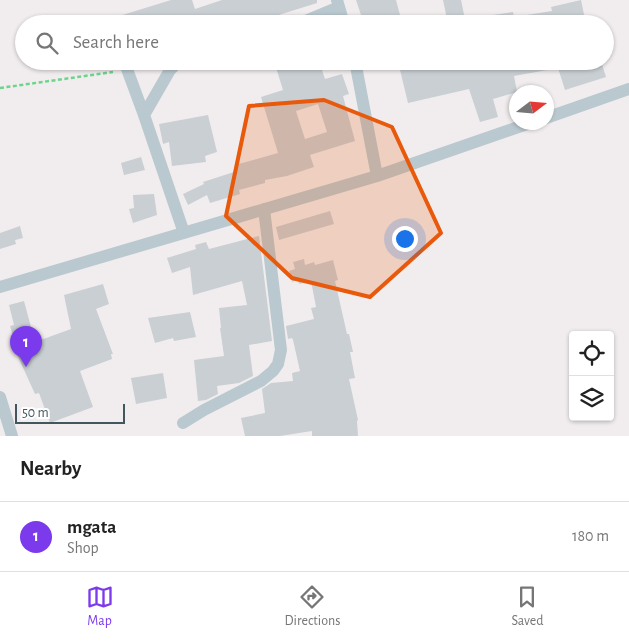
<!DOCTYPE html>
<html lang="en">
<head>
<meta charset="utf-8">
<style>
  body { margin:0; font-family:"Alegreya Sans",sans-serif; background:#f2f2f2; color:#222 }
  .controls { position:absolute; right:15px; bottom:15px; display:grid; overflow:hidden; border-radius:5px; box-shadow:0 1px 4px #0004 }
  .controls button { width:45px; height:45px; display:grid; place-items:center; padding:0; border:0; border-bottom:1px solid #e0e0e0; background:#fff; color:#222; font:25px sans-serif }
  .compass { position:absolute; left:509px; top:85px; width:45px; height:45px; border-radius:50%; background:#fff; box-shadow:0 1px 4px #0004; rotate:74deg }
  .scale { position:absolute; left:15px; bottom:12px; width:110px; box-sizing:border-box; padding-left:5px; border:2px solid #44565d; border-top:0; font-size:14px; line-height:18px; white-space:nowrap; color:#44565d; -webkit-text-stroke:4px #fff; paint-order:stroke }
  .you { position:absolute; left:404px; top:238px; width:18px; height:18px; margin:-12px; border:4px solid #fff; border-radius:50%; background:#1a73e8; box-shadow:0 0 0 8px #1a73e833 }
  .badge { display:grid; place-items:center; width:32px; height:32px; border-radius:50%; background:#7c3aed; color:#fff; font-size:16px; font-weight:700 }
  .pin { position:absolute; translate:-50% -41px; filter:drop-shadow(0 1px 2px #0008) }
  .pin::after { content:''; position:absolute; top:26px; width:18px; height:15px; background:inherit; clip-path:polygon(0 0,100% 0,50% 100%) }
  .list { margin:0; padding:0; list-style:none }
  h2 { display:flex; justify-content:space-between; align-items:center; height:65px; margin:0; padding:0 20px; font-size:21px }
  h2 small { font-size:16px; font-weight:400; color:#767676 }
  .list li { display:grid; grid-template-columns:32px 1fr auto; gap:15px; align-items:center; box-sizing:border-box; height:70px; padding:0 20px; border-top:1px solid #e0e0e0 }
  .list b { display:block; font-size:19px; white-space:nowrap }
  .list p { margin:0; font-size:16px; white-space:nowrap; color:#767676 }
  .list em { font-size:16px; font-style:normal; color:#767676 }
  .icon { flex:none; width:28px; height:28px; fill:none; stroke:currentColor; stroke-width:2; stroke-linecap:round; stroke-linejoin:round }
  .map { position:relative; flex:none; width:629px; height:436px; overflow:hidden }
  .search { position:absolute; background:#fff; box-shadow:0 1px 4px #0004; left:15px; right:15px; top:15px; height:55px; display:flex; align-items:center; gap:12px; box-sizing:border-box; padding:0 18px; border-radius:28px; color:#767676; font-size:19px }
  .sheet { height:135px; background:#fff }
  nav { display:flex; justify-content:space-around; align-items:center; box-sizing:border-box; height:70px; border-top:1px solid #e0e0e0; background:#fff; font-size:14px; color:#767676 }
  nav a { display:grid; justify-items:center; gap:2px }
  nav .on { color:#7c3aed }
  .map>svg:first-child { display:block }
  .building { fill:#c9cfd3; fill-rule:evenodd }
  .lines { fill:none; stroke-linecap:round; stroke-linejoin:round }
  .path { stroke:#6bd58c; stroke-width:2.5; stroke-dasharray:4 2.5; stroke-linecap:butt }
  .street { stroke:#bac9cf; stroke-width:12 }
  .marked { fill:#e8590c; fill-opacity:0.2; stroke:#e8590c; stroke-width:4; stroke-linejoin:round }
</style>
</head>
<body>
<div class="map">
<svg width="629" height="436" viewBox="0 0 629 436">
  <rect width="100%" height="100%" fill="#f1edee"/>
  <!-- building -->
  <path class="building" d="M171 0H192L195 9 222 0H317V3L250 24H103V21Z
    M356 0H396L400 15 374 24H364Z
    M443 0H461L466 24H448Z
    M581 0 586 24H480L479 17 513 12 514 17 552 11 551 7Z
    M274 61H319L325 79 342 74 349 94 343 96 355 141 310 155 314 167 287 176 265 180V183L239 190 240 194 210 203 207 195 188 205 183 194 204 184 203 182 237 171 235 165 278 153 261 97 283 90ZM318 104 327 132 305 139 296 111Z
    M438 61H459L460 64 471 61H601L606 77 565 90 558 68 514 76 517 92 493 99 498 117 480 122 469 89 408 103 400 70Z
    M208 115 217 152 205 156 206 162 172 166 169 142 163 144 159 124Z
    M141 157 145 170 124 175 121 163Z
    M154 194 157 215 133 223 129 209 134 208 133 195Z
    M330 211 334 224 279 240 276 227Z
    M20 226 23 238 15 240 16 244 0 249V233Z
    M259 236 272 341 249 345 253 376 239 383 217 386 218 394 206 400 198 401 194 360 224 356 220 328H221L219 308 247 305 242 281 193 295 190 267 172 273 167 258 196 249 195 245 206 242 209 249Z
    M304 259 305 265 314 262 315 265 333 260 338 280 335 281 347 334H349L353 352H350L355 378 349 379 358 420 357 421 358 436H312V431L280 436H245L241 418 265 413 262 389 271 383 293 381 292 373 300 371 293 340 292 338 288 339 286 326 314 319 311 308 316 307 311 281 299 284 298 280 292 282 289 271 295 269 293 262Z
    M103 284 109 304 96 309 113 354H111L112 359 80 371 93 407 50 423 39 393 35 394 15 350 17 349 10 326 14 325 9 305 24 301 35 342 71 329 64 295Z
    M190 312 196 337 174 341 173 338 155 343 148 318Z
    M163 373 167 398 136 404 131 378Z"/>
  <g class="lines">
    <!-- path -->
    <path class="path" d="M0 88 113 72"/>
    <!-- street -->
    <path class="street" d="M337 0 344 24
      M298 24 339 7
      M124 61 144 115 184 233
      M355 61 377 176
      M144 115 170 70 179 61
      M546 118 629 89
      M0 287 377 176 533 122
      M0 397 12 436
      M183 423 204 410 261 381 273 371 278 364 281 350 264 209"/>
  </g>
  <!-- marked area -->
  <path class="marked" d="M324 100 392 127 441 233 370 297 292 278 226 216 249 106Z"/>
</svg>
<div class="controls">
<button><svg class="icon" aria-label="locate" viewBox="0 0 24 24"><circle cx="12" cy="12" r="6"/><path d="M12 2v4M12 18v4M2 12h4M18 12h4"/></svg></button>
<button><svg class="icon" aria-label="layers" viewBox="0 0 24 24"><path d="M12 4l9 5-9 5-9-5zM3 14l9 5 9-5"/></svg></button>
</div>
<svg class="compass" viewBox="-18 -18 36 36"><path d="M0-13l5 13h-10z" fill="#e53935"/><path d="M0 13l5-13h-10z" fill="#767676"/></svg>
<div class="scale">50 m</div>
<div class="you"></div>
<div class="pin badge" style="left:26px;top:367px">1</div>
<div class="search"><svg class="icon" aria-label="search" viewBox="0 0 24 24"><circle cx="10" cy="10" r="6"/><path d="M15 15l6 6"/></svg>Search here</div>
</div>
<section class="sheet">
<h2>Nearby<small></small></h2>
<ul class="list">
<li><span class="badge">1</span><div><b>mgata</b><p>Shop</p></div><em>180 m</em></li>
</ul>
</section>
<nav>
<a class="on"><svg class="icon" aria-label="map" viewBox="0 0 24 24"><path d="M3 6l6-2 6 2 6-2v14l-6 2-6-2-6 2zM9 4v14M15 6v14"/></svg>Map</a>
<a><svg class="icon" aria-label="directions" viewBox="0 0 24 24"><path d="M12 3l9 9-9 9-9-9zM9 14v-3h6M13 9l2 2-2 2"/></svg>Directions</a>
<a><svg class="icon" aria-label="saved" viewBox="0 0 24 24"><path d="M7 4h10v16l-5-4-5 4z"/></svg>Saved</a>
</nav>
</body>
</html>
